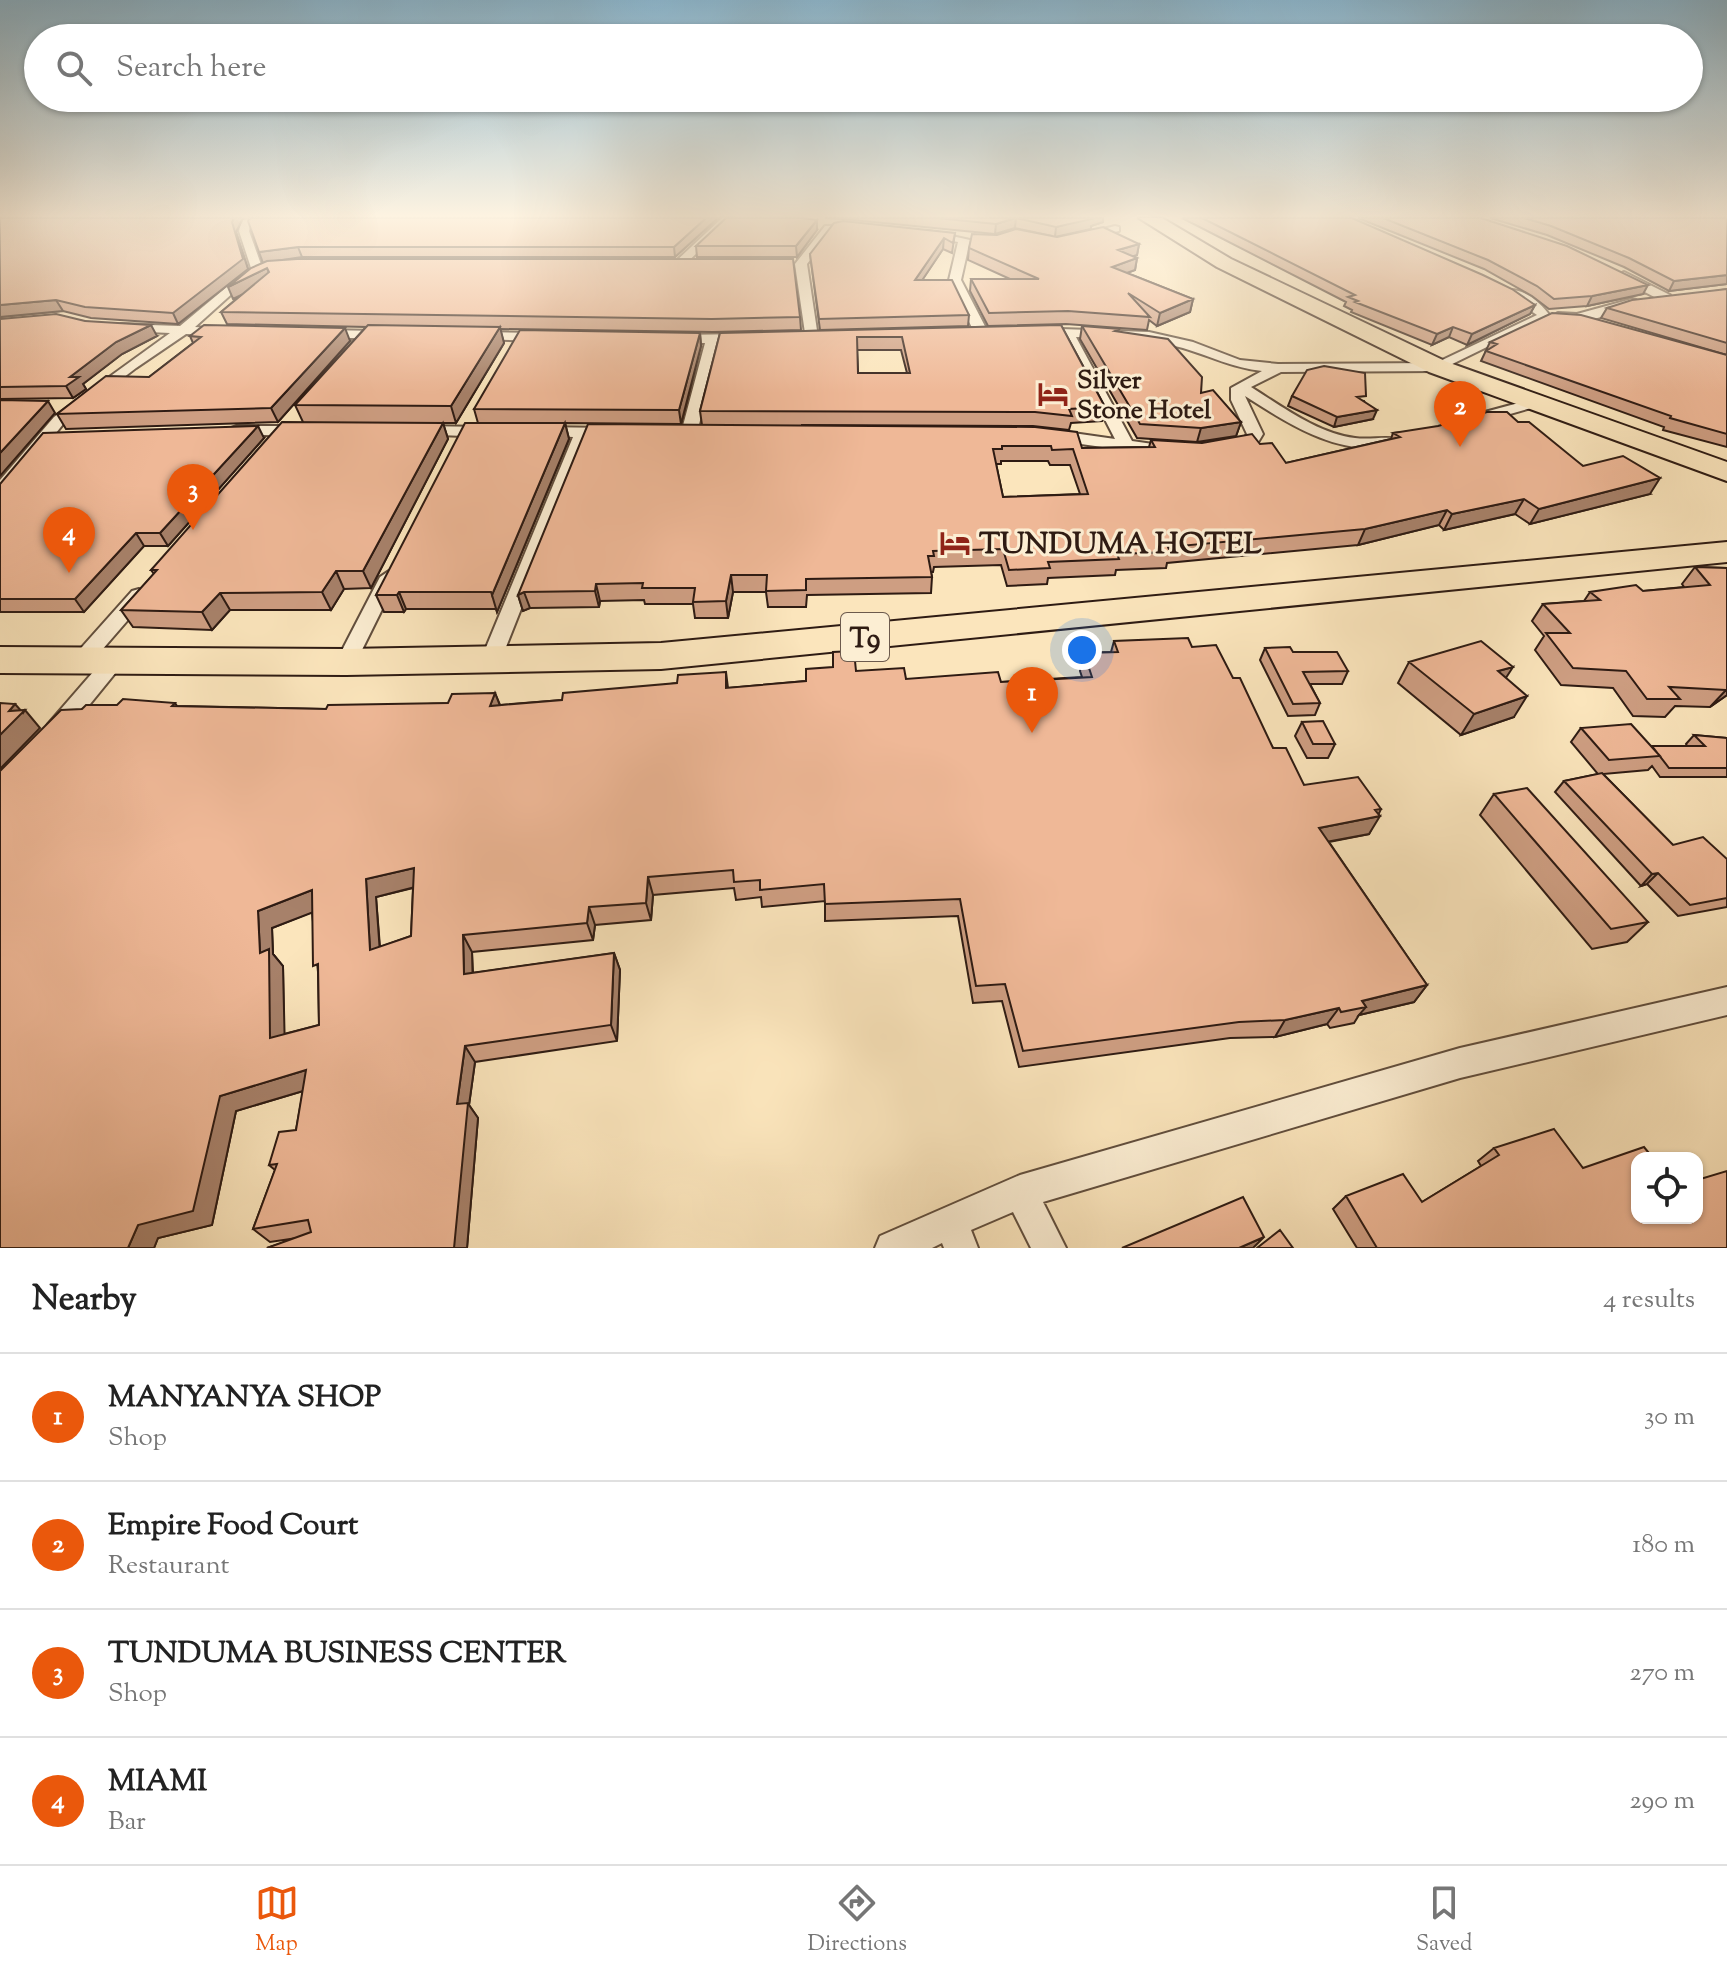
<!DOCTYPE html>
<html lang="en">
<head>
<meta charset="utf-8">
<style>
  body { margin:0; font-family:"Sorts Mill Goudy",serif; background:#f2f2f2; color:#222 }
  .controls { position:absolute; right:24px; bottom:24px; display:grid; overflow:hidden; border-radius:16px; box-shadow:0 2px 6px #0004 }
  .controls button { width:72px; height:72px; display:grid; place-items:center; padding:0; border:0; border-bottom:2px solid #e0e0e0; background:#fff; color:#222; font:40px sans-serif }
  .you { position:absolute; left:1082px; top:650px; width:28px; height:28px; margin:-20px; border:6px solid #fff; border-radius:50%; background:#1a73e8; box-shadow:0 0 0 12px #1a73e833 }
  .badge { display:grid; place-items:center; width:52px; height:52px; border-radius:50%; background:#ea580c; color:#fff; font-size:26px; font-weight:700 }
  .pin { position:absolute; translate:-50% -66px; filter:drop-shadow(0 2px 4px #0008) }
  .pin::after { content:''; position:absolute; top:42px; width:28px; height:24px; background:inherit; clip-path:polygon(0 0,100% 0,50% 100%) }
  .list { margin:0; padding:0; list-style:none }
  h2 { display:flex; justify-content:space-between; align-items:center; height:104px; margin:0; padding:0 32px; font-size:34px }
  h2 small { font-size:26px; font-weight:400; color:#767676 }
  .list li { display:grid; grid-template-columns:52px 1fr auto; gap:24px; align-items:center; box-sizing:border-box; height:128px; padding:0 32px; border-top:2px solid #e0e0e0 }
  .list b { display:block; font-size:30px; white-space:nowrap }
  .list p { margin:0; font-size:26px; white-space:nowrap; color:#767676 }
  .list em { font-size:26px; font-style:normal; color:#767676 }
  .icon { flex:none; width:44px; height:44px; fill:none; stroke:currentColor; stroke-width:2; stroke-linecap:round; stroke-linejoin:round }
  .map { position:relative; flex:none; width:1727px; height:1248px; overflow:hidden }
  .search { position:absolute; background:#fff; box-shadow:0 2px 6px #0004; left:24px; right:24px; top:24px; height:88px; display:flex; align-items:center; gap:20px; box-sizing:border-box; padding:0 28px; border-radius:44px; color:#767676; font-size:30px }
  .sheet { height:616px; background:#fff }
  nav { display:flex; justify-content:space-around; align-items:center; box-sizing:border-box; height:112px; border-top:2px solid #e0e0e0; background:#fff; font-size:22px; color:#767676 }
  nav a { display:grid; justify-items:center; gap:4px }
  nav .on { color:#ea580c }
  .map>svg:first-child { display:block }
  .lines { fill:none; stroke-linecap:round; stroke-linejoin:round }
  .street-casing { stroke:#614e3d; stroke-width:4 }
  .highway-casing { stroke:#2e1b13; stroke-width:4 }
  .street { fill:#fceed3; fill-rule:evenodd }
  .highway { fill:#fbe5bc; fill-rule:evenodd }
  .wall { fill:#ce9e82; stroke:#2e1b13; stroke-width:2; fill-rule:evenodd }
  .shaded-wall { fill:#a7816a; stroke:#2e1b13; stroke-width:2 }
  .building { fill:#efb897; stroke:#2e1b13; stroke-width:2; fill-rule:evenodd }
  .labels { text-anchor:middle; stroke-width:6; stroke-linejoin:round; paint-order:stroke }
  .far-poi-label { font-size:26px; font-weight:bold; fill:#2e1b13; stroke:#fceed3; text-anchor:start }
  .shield { fill:#fceed3; stroke:#6c5a4d; stroke-width:2 }
  .shield-label { font-size:28px; font-weight:bold; fill:#2e1b13 }
  .poi-label { font-size:30px; font-weight:bold; fill:#2e1b13; stroke:#fceed3; text-anchor:start }
</style>
</head>
<body>
<div class="map">
<svg width="1727" height="1248" viewBox="0 0 1727 1248">
  <rect width="100%" height="100%" fill="#fbe5bc"/>
  <filter id="stains"><feTurbulence type="fractalNoise" baseFrequency=".0025" numOctaves="4"/><feColorMatrix values="0 0 0 0 .2 0 0 0 0 .09 0 0 0 0 .02 0 0 0 .5 -.17"/></filter>
  <radialGradient id="worn" r=".72"><stop offset=".6" stop-color="#630" stop-opacity="0"/><stop offset="1" stop-color="#630" stop-opacity=".3"/></radialGradient>
  <g class="lines">
    <!-- street casing -->
    <g class="street-casing">
      <path id="street" d="M258 218 251 224 249 231 263 270 255 273 195 327 226 329V335L186 334 136 368 64 423 6 495 0 496V480L54 417 170 333 126 331 121 330V324L180 326 246 271H252L239 231 242 220Z
        M722 218H734L681 268H673V264Z
        M861 225V229L857 230 832 231 807 264 818 337 806 340 795 264 825 226Z
        M1115 226 1119 227V231L1082 239 1076 236Z
        M929 231 970 240 961 280 988 332 986 335 974 332 949 280 958 242 925 236 923 234Z
        M1624 272 1670 295 1672 298 1662 301 1620 279 1618 276Z
        M1509 290C1525 289 1541 303 1550 316L1438 371 1281 372 1251 387C1283 407 1317 433 1355 438 1370 440 1385 436 1400 439V445C1342 459 1292 426 1245 396L1263 434 1257 444 1224 448V442L1245 437 1247 434 1231 400V388L1262 371C1233 368 1210 356 1183 348 1148 338 1112 338 1076 337L1132 441 1167 446 1175 451 1167 456 1052 440 1044 435 1052 430 1115 439 1062 336 1032 334V328L1149 332 1193 342 1240 360 1278 364 1436 363 1537 315 1509 296Z
        M1632 299 1636 300V306C1613 312 1573 331 1552 317L1558 313 1577 314Z
        M321 330 385 331 392 335 385 339 316 337V331Z
        M477 332 541 333 548 337 541 341 472 339 470 336Z
        M745 334 752 338 750 341 719 342 697 433 689 438 683 436 681 433 705 343H673L666 339 673 335Z
        M1533 399 1540 403 1538 406 1475 424 1467 419 1470 416Z
        M236 426H300L308 431 300 436 231 434V428Z
        M420 426 488 427 496 432 488 437 415 434 412 431Z
        M540 427 612 428 620 433 612 438 589 437 500 662 497 667H483L480 662 573 437 534 435V429Z
        M389 571 398 577 356 662 353 667H339L336 662 380 577Z
        M139 589 149 595 146 599 88 666H74L71 661 74 656 132 591Z
        M114 654 121 656 124 661 121 666 64 736 56 738 48 736 45 730 48 724 107 656Z
        M1727 987V1015L1460 1078 1043 1202 1066 1248H1031L1013 1212 971 1230 978 1248H944L942 1243 932 1248H875L880 1236 1020 1175 1460 1048Z"/>
    </g>
    <!-- highway casing -->
    <g class="highway-casing">
      <path id="highway" d="M1139 218H1162L1231 259 1447 362 1727 462V481L1429 372 1217 267Z
        M1727 542V562L661 669 346 675 0 673V647L346 649 661 643Z"/>
    </g>
    <!-- street -->
    <use href="#street" class="street"/>
    <!-- highway -->
    <use href="#highway" class="highway"/>
  </g>
  <!-- wall -->
  <path class="wall" d="M0 218H243L236 232 248 269 178 324 91 318 63 311 0 317Z
    M250 218H718L675 257H302L279 260 800 317 801 330 713 332 500 329 504 343 456 423H443L448 439 371 588 344 589 331 610H230L212 630 133 627 121 610 154 574 151 570 303 422 295 405 366 327 227 324 221 312 241 295 233 299 263 263Z
    M825 218H1103V222L1091 226V229L1055 237 1139 244 1137 255 1133 257 1137 258 1135 270 1127 273 1193 299 1190 312 1157 326 1149 320 1147 330 1066 324 988 326 970 291 971 279H1010L968 260 969 248 1052 236 1015 228 995 234 843 219Z
    M1182 218H1352L1535 305 1530 314 1467 345 1449 337 1432 345 1351 312 1352 310 1344 306 1346 302Z
    M1358 218H1481L1643 294 1587 306 1549 309 1532 296 1484 269Z
    M1490 218H1727V284L1669 291 1624 267 1547 235Z
    M817 230 797 257H697L696 246Z
    M955 233 952 253 943 249 922 280 969 315 968 326 820 330 810 254Z
    M1727 289V355L1601 318 1607 308Z
    M0 319 85 321 157 336 122 354 83 384 86 389 73 398 0 399Z
    M1061 325 1105 407 1102 421 1071 423 1069 430 1033 426 801 425 1082 448 1149 447 1151 440 1202 443 1260 444 1286 463 1391 439 1393 433 1518 422 1583 466 1650 494 1530 524 1515 514 1444 530 1439 525 1358 545 1167 563 1166 568 1116 570 1115 575 1048 578 1047 584 1007 586 1001 565 934 567 933 572H931L932 577 931 593 807 595 806 607H768L766 592H733L728 618H695L693 604H645L644 600 600 601 599 607 530 608 523 611 518 595 702 425 700 411 720 333ZM857 350H901L907 373H858ZM1001 461H1048L1050 465H1070L1080 494 1003 497 996 464H1001Z
    M1082 326 1120 332 1241 422 1236 436 1197 442 1137 438 1080 339Z
    M700 333 701 346 681 424 565 423 569 439 497 612 496 609H406L404 612H384L376 595 478 423 474 409Z
    M190 336 350 341 278 422 66 429 57 414 149 377 193 343Z
    M1490 342 1727 355V447L1663 430 1664 427 1481 361Z
    M1292 396 1364 401 1373 419 1334 427 1288 406Z
    M264 438 168 546H144L84 612H0V484Z
    M1695 567 1727 568V695L1710 707 1675 706 1665 717 1633 716 1613 688 1561 685 1535 650 1544 636 1532 621 1543 604 1584 601 1590 592 1643 591 1684 587 1682 584Z
    M1114 641 1192 647 1233 678 1273 748 1304 785 1381 809 1369 834 1329 842 1427 985 1414 1002 1359 1015 1354 1023 1330 1028 1327 1024 1275 1037 1230 1038 1019 1067 1002 1001 973 1003 958 916 825 921V901L762 907 761 897 736 900 734 888 653 895 651 920 595 925 593 940 472 952 473 973 614 953 620 970 617 1041 475 1062 469 1105 478 1118 467 1248H267L297 1238 270 1242 253 1229 275 1170 269 1165 296 1130 303 1091 236 1111 212 1225 158 1238 154 1248H0L82 709 117 705 175 703 177 706 326 709 448 703 495 693 500 705 562 700 677 683 726 672 728 688 806 681 856 671 906 679 1001 682 1082 677 1080 671 1084 653 1111 652ZM413 888 411 936 380 947 376 897ZM312 912 318 972 319 1025 284 1034 283 966 273 954 272 928Z
    M1265 648 1293 652 1348 671 1342 684H1310L1320 703 1315 715 1288 716 1260 660Z
    M1409 662 1506 678 1514 717 1461 735 1398 683Z
    M1302 722 1335 744 1328 758H1307L1295 736Z
    M1581 728 1652 747 1687 746 1686 744 1694 735 1727 738V777H1660L1652 766 1648 770 1603 774 1673 845 1727 859V907L1678 916 1647 884 1641 886 1555 792 1564 781 1598 774 1571 742Z
    M1494 794 1648 922 1627 942 1592 949 1480 815Z
    M1494 1148 1583 1168 1637 1218 1727 1248H1357L1333 1209 1346 1196 1422 1202 1481 1166 1478 1161Z"/>
  <!-- shaded-wall -->
  <path class="shaded-wall" d="M234 218H243L236 232 248 269 178 324 173 313Z
    M706 218H718L675 257 674 247Z
    M1016 218 1015 228 995 234 996 224Z
    M1088 218H1103V222L1091 226V229L1055 237 1056 227Z
    M817 220V230L797 257 796 246Z
    M944 238 943 249 915 291V280Z
    M1139 244 1137 255 1116 262 1118 250Z
    M298 247 302 257 263 263 259 252Z
    M1137 258 1135 270 1110 279 1112 267Z
    M267 268 272 280 233 299 228 287Z
    M1727 275V284L1669 291 1674 281Z
    M1648 285 1643 294 1587 306 1592 296Z
    M1193 299 1190 312 1157 326 1160 313Z
    M56 300 63 311 0 317V305Z
    M1535 305 1530 314 1467 345 1472 334Z
    M151 325 157 336 122 354 83 384 86 389 73 398 66 386 70 377 116 342Z
    M500 327 504 343 456 423 451 406Z
    M1453 327 1449 337 1432 345 1437 334Z
    M345 328 350 341 278 422 271 408Z
    M700 333 701 346 681 424 679 410Z
    M48 401 55 413 0 476V453Z
    M1377 410 1373 419 1334 427 1337 417Z
    M1241 422 1236 436 1197 442 1201 428Z
    M443 423 448 439 371 588 363 571Z
    M565 423 569 439 497 612 492 595Z
    M258 426 264 438 168 546 160 533Z
    M1660 478 1650 494 1530 524 1539 509Z
    M1524 499 1515 514 1444 530 1452 514Z
    M1447 510 1439 525 1358 545 1365 529Z
    M136 533 144 546 84 612 75 599Z
    M336 571 344 589 331 610 322 592Z
    M731 575 733 592 728 618 726 601Z
    M596 584 600 601 599 607 595 591Z
    M399 592 406 609 404 612 397 595Z
    M524 592 530 608 523 611 518 595Z
    M220 593 230 610 212 630 202 612Z
    M1513 667 1500 687 1498 671Z
    M1727 689V695L1710 707Z
    M495 693 502 711 490 706Z
    M1527 696 1514 717 1461 735 1474 714Z
    M15 704 23 713 25 710 40 728 0 769V735L9 711Z
    M1380 816 1369 834 1310 845 1319 828Z
    M414 868 423 885 376 897 381 967 370 950 366 879Z
    M1658 873 1647 884 1641 886 1652 874Z
    M648 877 653 895 651 920 646 903Z
    M312 890 324 908 272 928 273 954 283 966 285 1054 270 1038 260 953 258 911Z
    M589 907 595 925 593 940 587 923Z
    M463 935 472 952 473 991 464 974Z
    M614 953 620 970 617 1041 611 1025Z
    M1427 985 1414 1002 1359 1015 1366 1007 1362 1001Z
    M1339 1008 1327 1024 1275 1037 1285 1020Z
    M465 1046 475 1062 469 1105 478 1118 467 1248H454L457 1104Z
    M306 1070 320 1086 236 1111 212 1225 158 1238 154 1248H128L138 1225 220 1096Z
    M1264 1237 1253 1248H1239Z"/>
  <!-- building -->
  <path class="building" d="M0 218H234L232 222 243 259 173 313 85 307 56 300 0 305Z
    M250 218H706L674 247H298L259 252 248 221Z
    M726 218H802L817 220 796 246H696Z
    M937 218H1015L996 224Z
    M1016 218H1091L1092 219 1056 227Z
    M1202 218H1352L1483 275 1512 289 1535 305 1472 334 1453 327 1437 334 1355 302 1358 301 1348 297 1355 295Z
    M1383 218H1481L1567 246 1648 285 1592 296 1554 299 1537 286 1488 260Z
    M1524 218H1727V275L1674 281 1629 258 1551 226Z
    M843 221 955 233 953 243 944 238 915 280H952L969 315 819 319 810 254 834 223Z
    M1103 227 1139 244 1118 250 1137 258 1112 267 1193 299 1160 313 1128 293 1150 317 1068 311 989 313 971 279H1039L969 248 972 234 997 235 1016 229 1057 237Z
    M297 259H793L800 317 712 319 221 312 269 272 267 268 228 287 251 268 267 261Z
    M1727 289V343L1607 308 1632 300Z
    M1552 313 1581 315 1727 355V434L1670 418 1671 416 1486 351 1497 344 1490 342Z
    M56 314 85 321 151 325 116 342 70 377H79L66 386 0 387V319Z
    M204 325 345 328 271 408 57 414 106 376 149 377 201 337 190 336Z
    M368 325 500 327 451 406 295 405Z
    M1061 325 1105 407 1069 409 1072 416 1035 412 700 411 720 333ZM857 337H902L910 373H858Z
    M1082 326 1120 329 1115 331 1168 339 1202 377 1201 393 1213 390 1241 422 1201 428 1140 424Z
    M520 330 700 333 679 410 474 409Z
    M1324 366 1365 373 1366 396 1357 397 1377 410 1337 417 1292 396 1307 370Z
    M0 400 48 401 0 453Z
    M1487 412H1507L1518 422H1529L1583 466 1623 456 1660 478 1539 509 1524 499 1452 514 1447 510 1365 529 1168 547 1170 552 1117 554 1119 559 1048 562 1050 568 1009 570 1003 549 933 551 934 556H928L932 577 806 579V590L766 591 767 575H731L726 601 693 602 695 588H642L643 583 596 584 595 591 524 592 518 595 588 424 1035 427 1077 432 1082 448 1155 447 1151 440 1202 443 1252 434 1260 444 1272 443 1286 463 1400 437 1393 433 1438 426ZM1002 446H1051L1052 450 1073 449 1088 494 1003 497 993 449H1002Z
    M282 422 443 423 363 571H336L322 592 220 593 202 612 121 610 157 570H151Z
    M465 423H565L492 595 491 592H399L397 595H376Z
    M258 426 160 533H136L75 599H0V484L43 433Z
    M1695 567 1727 568V689L1726 690 1669 687 1680 699H1647L1626 671 1573 668 1546 633H1570L1543 604 1600 600 1590 592 1636 585 1643 591 1710 585Z
    M1188 638 1192 647 1216 645 1233 678H1240L1273 748H1286L1304 785 1358 777 1381 809 1375 810 1380 816 1319 828 1427 985 1362 1001 1366 1007 1341 1012 1339 1008 1285 1020 1239 1022 1023 1051 1005 984 976 986 960 899 825 904 824 884 760 890V880L734 882 733 870 648 877 646 903 589 907 587 923 463 935 464 974 614 953 611 1025 465 1046 457 1104 468 1103 454 1248H267L311 1232 308 1220 253 1229 277 1164 269 1165 279 1132 296 1130 306 1070 220 1096 193 1211 138 1225 128 1248H0V771L61 710 82 709 86 705H117L123 699 175 703 172 706 326 709 328 705 448 703 452 694 495 693 490 706 562 700 563 693 677 683 678 675 726 672V688L806 681V669L833 667V652L854 651 856 671 904 668 906 679 998 672 1001 682 1092 677 1084 653 1118 652 1114 641ZM414 868 411 936 370 950 366 879ZM312 890 313 966 318 964 319 1025 270 1038 269 949 260 953 258 911Z
    M1481 641 1513 667 1498 671 1527 696 1474 714 1409 662Z
    M1290 647 1293 652H1337L1348 671 1303 672 1320 703 1293 704 1265 648Z
    M0 703 15 704 9 711 25 710 0 735Z
    M1323 721 1335 744H1313L1302 722Z
    M1631 724 1660 756 1609 760 1581 728Z
    M1694 735 1727 738V768H1669L1652 746H1705Z
    M1602 773 1673 845 1703 837 1727 859V898L1690 905 1658 873 1652 874 1564 781Z
    M1527 788 1648 922 1611 929 1494 794Z
    M1554 1129 1583 1168 1644 1147 1653 1158H1637V1218H1697V1180L1727 1171V1248H1377L1346 1196 1403 1174 1422 1202 1499 1155 1494 1148Z
    M1243 1197 1264 1237 1239 1248H1122Z
    M1280 1230 1293 1248H1257Z"/>
  <!-- sky -->
  <linearGradient id="sky" x2="0" y2="1"><stop stop-color="#8bb8d1"/><stop offset="0.55" stop-color="#fdf3e1"/><stop offset="1" stop-color="#fdf3e1" stop-opacity="0"/></linearGradient>
  <rect width="1727" height="393" fill="url(#sky)"/>
  <!-- icons -->
  <defs>
    <g id="hotel-bare" transform="scale(2.4)"><path d="M-6-4.5h1.5V1H6V5H4.5V3h-9V5H-6ZM-4 0a1.8 1.8 0 1 1 3.6 0ZM.5 0V-2.5h3Q6-2.5 6 0Z" fill="#8f2418" stroke="#fceed3" stroke-width="2.5" paint-order="stroke"/></g>
  </defs>
  <g fill-rule="evenodd">
    <use href="#hotel-bare" x="1053" y="394"/>
    <use href="#hotel-bare" x="955" y="543"/>
  </g>
  <g class="labels">
    <!-- far-poi labels -->
    <g class="far-poi-label">
      <text x="1077" y="388">Silver<tspan x="1077" dy="30">Stone Hotel</tspan></text>
    </g>
    <!-- shield labels -->
    <rect class="shield" x="841" y="613" width="48" height="48" rx="6"/>
    <g class="shield-label">
      <text x="865" y="647">T9</text>
    </g>
    <!-- poi labels -->
    <g class="poi-label">
      <text x="979" y="553">TUNDUMA HOTEL</text>
    </g>
  </g>
  <rect width="100%" height="100%" filter="url(#stains)"/>
  <rect width="100%" height="100%" fill="url(#worn)"/>
</svg>
<div class="controls">
<button><svg class="icon" aria-label="locate" viewBox="0 0 24 24"><circle cx="12" cy="12" r="6"/><path d="M12 2v4M12 18v4M2 12h4M18 12h4"/></svg></button>
</div>
<div class="you"></div>
<div class="pin badge" style="left:1032px;top:733px">1</div>
<div class="pin badge" style="left:1460px;top:447px">2</div>
<div class="pin badge" style="left:193px;top:530px">3</div>
<div class="pin badge" style="left:69px;top:573px">4</div>
<div class="search"><svg class="icon" aria-label="search" viewBox="0 0 24 24"><circle cx="10" cy="10" r="6"/><path d="M15 15l6 6"/></svg>Search here</div>
</div>
<section class="sheet">
<h2>Nearby<small>4 results</small></h2>
<ul class="list">
<li><span class="badge">1</span><div><b>MANYANYA SHOP</b><p>Shop</p></div><em>30 m</em></li>
<li><span class="badge">2</span><div><b>Empire Food Court</b><p>Restaurant</p></div><em>180 m</em></li>
<li><span class="badge">3</span><div><b>TUNDUMA BUSINESS CENTER</b><p>Shop</p></div><em>270 m</em></li>
<li><span class="badge">4</span><div><b>MIAMI</b><p>Bar</p></div><em>290 m</em></li>
</ul>
</section>
<nav>
<a class="on"><svg class="icon" aria-label="map" viewBox="0 0 24 24"><path d="M3 6l6-2 6 2 6-2v14l-6 2-6-2-6 2zM9 4v14M15 6v14"/></svg>Map</a>
<a><svg class="icon" aria-label="directions" viewBox="0 0 24 24"><path d="M12 3l9 9-9 9-9-9zM9 14v-3h6M13 9l2 2-2 2"/></svg>Directions</a>
<a><svg class="icon" aria-label="saved" viewBox="0 0 24 24"><path d="M7 4h10v16l-5-4-5 4z"/></svg>Saved</a>
</nav>
</body>
</html>
